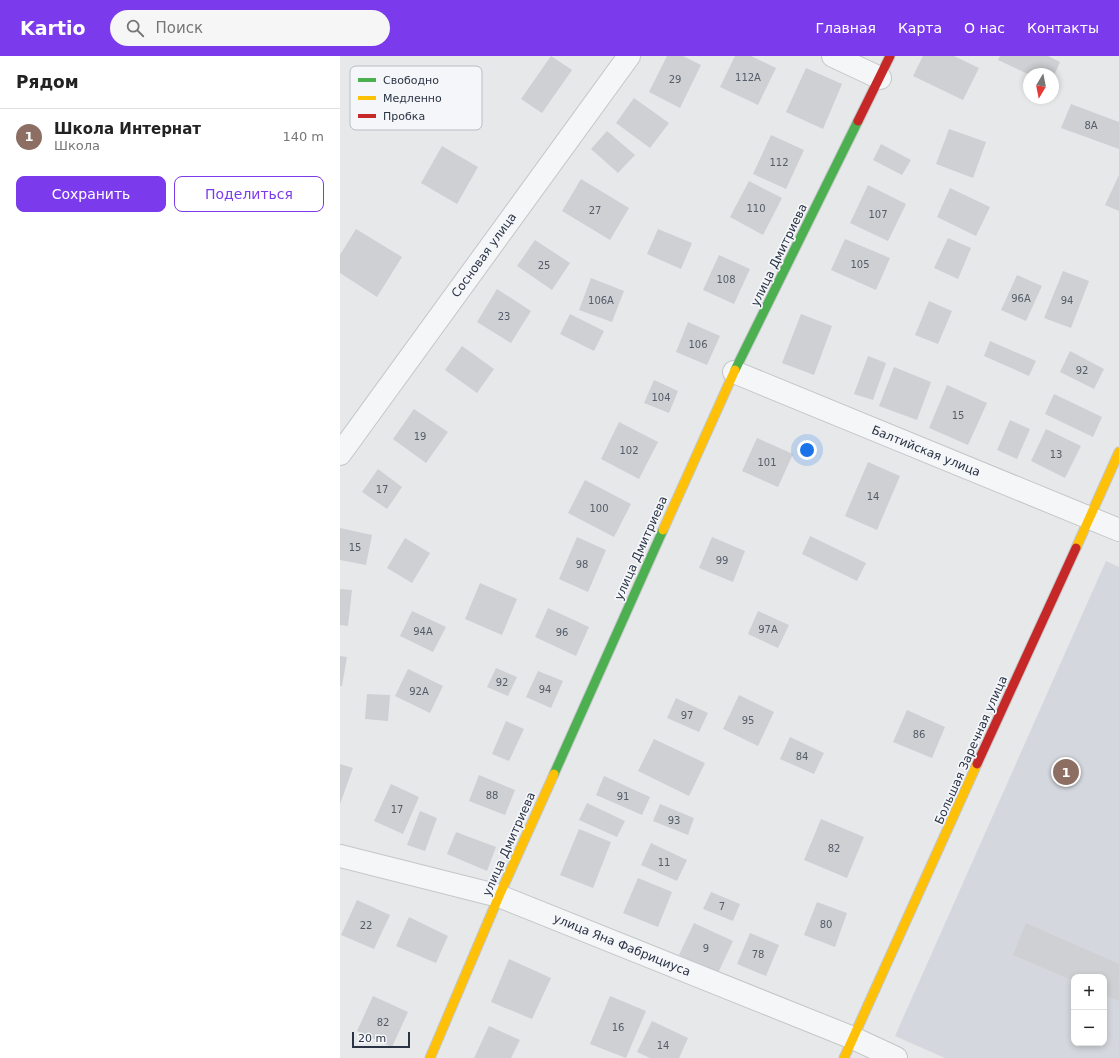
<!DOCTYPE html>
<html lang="ru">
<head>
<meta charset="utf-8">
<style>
  body { margin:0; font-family:"DejaVu Sans",sans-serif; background:#f6f6f6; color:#222 }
  .controls { position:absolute; right:12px; bottom:12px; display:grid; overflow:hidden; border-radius:8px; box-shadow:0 2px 6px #0003 }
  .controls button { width:36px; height:36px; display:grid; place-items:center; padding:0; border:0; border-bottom:1px solid #e0e0e0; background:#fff; color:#222; font:20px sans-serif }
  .compass { position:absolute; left:683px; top:12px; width:36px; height:36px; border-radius:50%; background:#fff; box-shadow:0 2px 6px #0003; rotate:190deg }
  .scale { position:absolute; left:12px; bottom:10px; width:58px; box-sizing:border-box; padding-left:4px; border:2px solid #2b3445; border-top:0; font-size:11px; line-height:14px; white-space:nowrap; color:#2b3445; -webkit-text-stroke:3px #f4f6f9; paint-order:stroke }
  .you { position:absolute; left:467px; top:394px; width:14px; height:14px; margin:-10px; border:3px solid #fff; border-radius:50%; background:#1a73e8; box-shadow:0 0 0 6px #1a73e833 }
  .badge { display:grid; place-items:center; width:26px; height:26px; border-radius:50%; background:#7c3aed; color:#fff; font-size:13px; font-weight:700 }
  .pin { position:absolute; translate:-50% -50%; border:2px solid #fff; box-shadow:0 1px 4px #0006 }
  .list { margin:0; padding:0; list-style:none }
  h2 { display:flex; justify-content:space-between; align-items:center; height:52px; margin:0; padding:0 16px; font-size:17px }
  h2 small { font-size:13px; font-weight:400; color:#767676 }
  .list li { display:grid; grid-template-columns:26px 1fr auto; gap:12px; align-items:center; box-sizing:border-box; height:56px; padding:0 16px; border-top:1px solid #e0e0e0 }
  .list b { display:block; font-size:15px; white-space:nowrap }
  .list p { margin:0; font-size:13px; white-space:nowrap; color:#767676 }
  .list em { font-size:13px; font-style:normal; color:#767676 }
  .actions { display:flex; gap:8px; padding:12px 16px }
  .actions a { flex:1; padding:9px 0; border:1px solid #7c3aed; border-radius:8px; text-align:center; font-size:14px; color:#7c3aed }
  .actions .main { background:#7c3aed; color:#fff }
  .icon { flex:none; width:22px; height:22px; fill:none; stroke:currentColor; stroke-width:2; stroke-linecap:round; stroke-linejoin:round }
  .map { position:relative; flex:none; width:779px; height:1002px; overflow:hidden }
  header { display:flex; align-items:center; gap:24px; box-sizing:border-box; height:56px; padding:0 20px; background:#7c3aed; color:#fff }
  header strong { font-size:19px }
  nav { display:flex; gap:22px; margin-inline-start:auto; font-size:14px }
  .search { width:280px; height:36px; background:#f6f6f6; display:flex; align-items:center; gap:10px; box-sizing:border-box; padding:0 14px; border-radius:22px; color:#767676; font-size:15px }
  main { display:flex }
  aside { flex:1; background:#fff }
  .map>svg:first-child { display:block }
  .built { fill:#d4d7dd; fill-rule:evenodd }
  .building { fill:#ced0d3 }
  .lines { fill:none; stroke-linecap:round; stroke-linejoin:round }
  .street-casing { stroke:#c4c6c8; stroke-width:24 }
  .fast-casing { stroke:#c4c6c8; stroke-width:11 }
  .slow-casing { stroke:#c4c6c8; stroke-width:11 }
  .jam-casing { stroke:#c4c6c8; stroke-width:11 }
  .street { stroke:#f5f6f7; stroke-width:22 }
  .fast { stroke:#4caf50; stroke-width:9 }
  .slow { stroke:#ffc107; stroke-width:9 }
  .jam { stroke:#c62828; stroke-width:9 }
  .labels { text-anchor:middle; stroke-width:3.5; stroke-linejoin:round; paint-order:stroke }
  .number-label { font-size:10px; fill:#545c69 }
  .street-label { font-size:12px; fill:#2b3445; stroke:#f4f6f9 }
  .key { fill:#f4f6f9; stroke:#b8bcc3; stroke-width:1 }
  .key-label { font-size:11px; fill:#2b3445 }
</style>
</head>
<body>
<header>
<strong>Kartio</strong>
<div class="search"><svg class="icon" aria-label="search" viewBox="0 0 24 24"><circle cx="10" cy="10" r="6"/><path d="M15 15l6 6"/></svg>Поиск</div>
<nav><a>Главная</a><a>Карта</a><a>О нас</a><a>Контакты</a></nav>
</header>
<main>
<aside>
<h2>Рядом<small></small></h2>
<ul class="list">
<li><span class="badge" style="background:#8d6e63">1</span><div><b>Школа Интернат</b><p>Школа</p></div><em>140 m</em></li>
</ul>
<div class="actions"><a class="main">Сохранить</a><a>Поделиться</a></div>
</aside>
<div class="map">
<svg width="779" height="1002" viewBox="0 0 779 1002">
  <rect width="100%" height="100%" fill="#e6e8ea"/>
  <!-- built -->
  <path class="built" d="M766 505 779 511V1002H605L555 980ZM734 921H764V987H734Z"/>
  <!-- building -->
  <path class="building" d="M211 0 232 14 202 57 181 43Z
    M327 0H343L361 9 340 52 309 36Z
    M395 0H411L436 12 418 49 380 31Z
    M583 0H614L639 12 623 44 573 20Z
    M660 0H708L720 6 713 22V18H688L658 4Z
    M466 12 502 28 483 73 446 56Z
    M294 42 329 67 310 92 276 67Z
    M731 48 779 66V93L721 72Z
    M609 73 646 86 633 122 596 108Z
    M267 75 295 99 278 117 251 93Z
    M431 79 464 94 446 133 413 118Z
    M541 88 571 104 562 119 533 104Z
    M102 90 138 111 117 148 81 127Z
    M779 119V155L765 149Z
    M241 123 289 152 270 184 222 155Z
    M409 125 442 142 423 179 390 161Z
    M528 129 566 148 548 185 510 167Z
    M610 132 650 151 636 180 597 161Z
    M16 173 62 201 37 241 0 217V199Z
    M318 173 352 187 341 213 307 198Z
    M608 182 631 192 618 223 594 212Z
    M505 183 550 202 536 234 491 214Z
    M195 184 230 207 212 234 177 210Z
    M379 199 410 213 394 248 363 234Z
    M723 215 749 225 731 272 704 262Z
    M677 219 702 230 686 265 661 254Z
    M251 222 284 235 272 266 239 254Z
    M157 233 191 255 171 287 137 266Z
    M589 245 612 255 598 288 575 279Z
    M230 258 264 275 254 295 220 278Z
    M461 258 492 270 474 319 442 307Z
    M348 266 380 280 367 309 336 296Z
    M650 285 696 305 689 320 644 300Z
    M122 290 154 313 137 337 105 314Z
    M730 295 764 313 754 333 720 316Z
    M528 300 546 307 533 344 514 338Z
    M554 311 591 326 577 364 539 350Z
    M314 324 338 335 329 357 304 347Z
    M607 329 647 347 628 389 589 372Z
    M714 338 762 361 753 381 705 358Z
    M74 353 108 376 86 407 53 383Z
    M670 364 690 373 677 403 657 394Z
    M279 366 318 386 299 423 261 403Z
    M706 373 741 390 725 422 691 405Z
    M417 382 453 398 438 431 402 415Z
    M528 406 560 420 537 474 505 460Z
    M38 413 62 431 47 453 22 436Z
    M245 424 291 448 274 481 228 457Z
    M0 472 32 479 26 509 0 504Z
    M470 480 526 507 517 525 462 498Z
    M237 481 266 494 248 536 219 523Z
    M372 481 405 495 393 526 359 512Z
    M65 482 90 497 72 527 47 512Z
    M140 527 177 543 162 579 125 563Z
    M0 533 12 534 8 570 0 569Z
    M208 552 249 571 236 600 195 581Z
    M72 555 106 571 93 596 60 580Z
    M418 555 449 569 438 592 408 578Z
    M0 600 7 601 2 630H0Z
    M156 612 177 621 168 640 147 631Z
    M68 613 103 630 90 657 55 640Z
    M198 615 223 625 211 652 186 641Z
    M27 638 50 639 48 665 25 663Z
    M399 639 434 656 418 690 383 673Z
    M336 642 368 657 359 676 327 662Z
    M567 654 605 671 592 702 553 686Z
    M166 665 184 673 169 705 152 698Z
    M450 681 484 697 474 718 440 703Z
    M314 683 365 707 349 740 298 715Z
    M0 708 13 712 0 748Z
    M139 719 175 734 165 759 129 745Z
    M264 720 310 741 302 759 256 739Z
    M51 728 79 741 63 778 34 765Z
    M247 747 285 765 277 781 239 764Z
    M320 748 354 762 348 779 313 765Z
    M80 755 97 762 85 795 67 789Z
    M481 763 524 781 507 822 464 804Z
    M239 773 271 786 253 832 220 819Z
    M116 776 156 791 147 815 107 798Z
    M311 787 347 804 337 825 301 809Z
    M298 822 332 836 318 871 283 857Z
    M371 836 400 848 393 865 363 853Z
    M17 844 50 859 34 893 1 879Z
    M477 846 507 857 495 891 464 879Z
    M69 861 108 880 96 907 56 890Z
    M354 867 393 885 378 917 339 899Z
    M686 867 779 908V945L764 939V921H734V925L673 899Z
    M410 877 439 889 426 920 397 908Z
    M169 903 211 922 192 963 151 946Z
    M33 940 68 956 52 991 17 975Z
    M270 940 306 955 286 1002 250 988Z
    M312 965 348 982 339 1002H310L297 996Z
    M149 970 180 984 171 1002H134Z"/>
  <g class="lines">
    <!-- street casing -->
    <g class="street-casing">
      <path id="street" d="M493 0 540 22
        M394 316 779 474
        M0 398 289 0
        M0 800 159 840 513 982 556 1002"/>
    </g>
    <!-- fast casing -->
    <g class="fast-casing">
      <path id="fast" d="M395 314 518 65
        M214 718 323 474"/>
    </g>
    <!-- slow casing -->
    <g class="slow-casing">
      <path id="slow" d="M323 474 395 314
        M736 492 779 396
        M90 1002 159 840 214 718
        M504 1002 637 708"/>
    </g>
    <!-- jam casing -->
    <g class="jam-casing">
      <path id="jam" d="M518 65 550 0
        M637 708 736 492"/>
    </g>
    <!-- street -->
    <use href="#street" class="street"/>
    <!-- fast -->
    <use href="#fast" class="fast"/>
    <!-- slow -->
    <use href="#slow" class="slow"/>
    <!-- jam -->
    <use href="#jam" class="jam"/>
  </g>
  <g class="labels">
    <!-- number labels -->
    <g class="number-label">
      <text x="408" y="25">112А</text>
      <text x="335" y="27">29</text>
      <text x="751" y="73">8А</text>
      <text x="439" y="110">112</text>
      <text x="416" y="156">110</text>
      <text x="255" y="158">27</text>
      <text x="538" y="162">107</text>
      <text x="520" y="212">105</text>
      <text x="204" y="213">25</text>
      <text x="386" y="227">108</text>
      <text x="681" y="246">96А</text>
      <text x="261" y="248">106А</text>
      <text x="727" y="248">94</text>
      <text x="164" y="264">23</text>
      <text x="358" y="292">106</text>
      <text x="742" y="318">92</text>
      <text x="321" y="345">104</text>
      <text x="618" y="363">15</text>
      <text x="80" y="384">19</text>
      <text x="289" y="398">102</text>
      <text x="716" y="402">13</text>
      <text x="427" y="410">101</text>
      <text x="42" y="437">17</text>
      <text x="533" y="444">14</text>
      <text x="259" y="456">100</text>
      <text x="15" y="495">15</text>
      <text x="382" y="508">99</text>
      <text x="242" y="512">98</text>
      <text x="428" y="577">97А</text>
      <text x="83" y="579">94А</text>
      <text x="222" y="580">96</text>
      <text x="162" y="630">92</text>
      <text x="205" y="637">94</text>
      <text x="79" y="639">92А</text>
      <text x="347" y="663">97</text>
      <text x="408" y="668">95</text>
      <text x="579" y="682">86</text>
      <text x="462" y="704">84</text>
      <text x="152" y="743">88</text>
      <text x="283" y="744">91</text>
      <text x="57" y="757">17</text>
      <text x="334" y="768">93</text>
      <text x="494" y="796">82</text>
      <text x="324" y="810">11</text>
      <text x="382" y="854">7</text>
      <text x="486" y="872">80</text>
      <text x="26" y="873">22</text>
      <text x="366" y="896">9</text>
      <text x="418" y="902">78</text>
      <text x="43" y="970">82</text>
      <text x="278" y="975">16</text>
      <text x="323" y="993">14</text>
    </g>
    <!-- street labels -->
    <g class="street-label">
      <text transform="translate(144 199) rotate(-54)" y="4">Сосновая улица</text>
      <text transform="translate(439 199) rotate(-64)" y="4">улица Дмитриева</text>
      <text transform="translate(586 395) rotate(22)" y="4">Балтийская улица</text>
      <text transform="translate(301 492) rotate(-66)" y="4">улица Дмитриева</text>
      <text transform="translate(631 694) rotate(-66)" y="4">Большая Заречная улица</text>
      <text transform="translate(169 788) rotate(-66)" y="4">улица Дмитриева</text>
      <text transform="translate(282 889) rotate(22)" y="4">улица Яна Фабрициуса</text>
    </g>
  </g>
  <!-- legend -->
  <rect x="10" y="10" width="132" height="64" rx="6" class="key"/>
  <rect x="18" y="22" width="18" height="4" fill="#4caf50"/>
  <rect x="18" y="40" width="18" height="4" fill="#ffc107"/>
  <rect x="18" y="58" width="18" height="4" fill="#c62828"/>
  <g class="key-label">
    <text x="43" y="28">Свободно</text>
    <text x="43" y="46">Медленно</text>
    <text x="43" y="64">Пробка</text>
  </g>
</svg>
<div class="controls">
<button>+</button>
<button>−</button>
</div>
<svg class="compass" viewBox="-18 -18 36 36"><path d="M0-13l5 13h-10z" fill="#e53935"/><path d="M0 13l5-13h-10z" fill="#767676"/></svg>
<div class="scale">20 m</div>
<div class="you"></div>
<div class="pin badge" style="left:726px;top:716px;background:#8d6e63">1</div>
</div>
</main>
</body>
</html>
